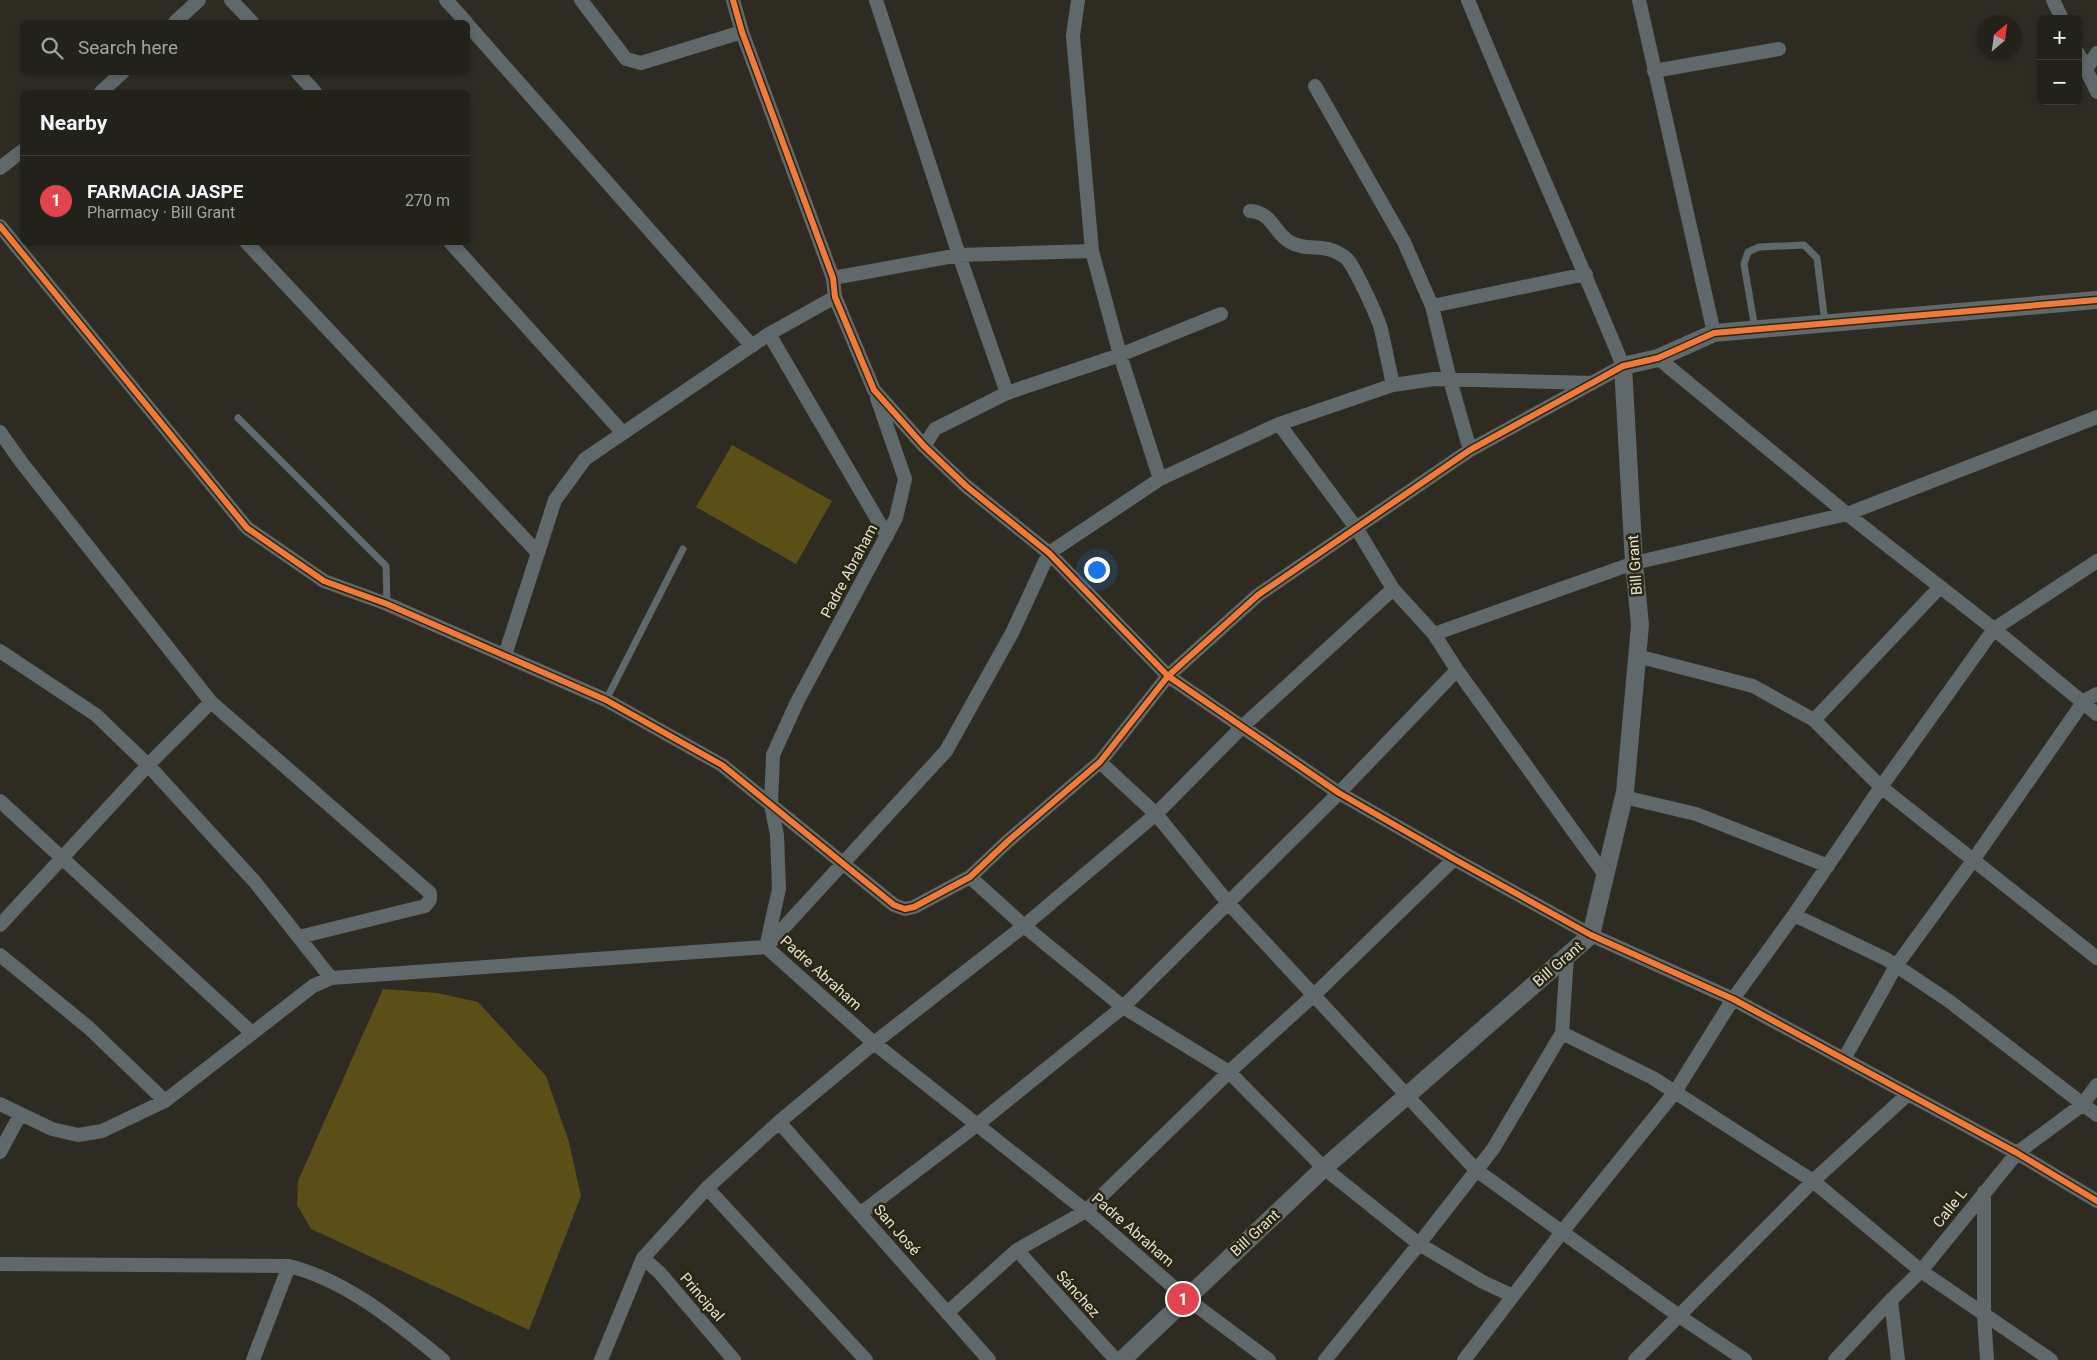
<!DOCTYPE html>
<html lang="en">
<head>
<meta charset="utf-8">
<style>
  body { margin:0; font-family:Roboto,sans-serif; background:#2a2923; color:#f1f3f6 }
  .controls { position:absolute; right:15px; top:15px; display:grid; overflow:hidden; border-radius:8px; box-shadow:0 2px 8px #0003 }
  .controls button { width:45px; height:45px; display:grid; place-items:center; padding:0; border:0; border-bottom:1px solid #3f3e39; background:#22211a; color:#f1f3f6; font:25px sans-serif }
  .compass { position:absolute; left:1977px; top:15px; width:45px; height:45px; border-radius:50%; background:#22211a; box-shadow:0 2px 8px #0003; rotate:29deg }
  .you { position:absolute; left:1096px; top:569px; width:18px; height:18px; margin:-12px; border:4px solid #fff; border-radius:50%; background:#1a73e8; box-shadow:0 0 0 8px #1a73e833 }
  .badge { display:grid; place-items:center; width:32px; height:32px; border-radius:50%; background:#1a73e8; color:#fff; font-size:16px; font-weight:700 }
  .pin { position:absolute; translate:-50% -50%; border:2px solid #fff; box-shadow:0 1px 5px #0006 }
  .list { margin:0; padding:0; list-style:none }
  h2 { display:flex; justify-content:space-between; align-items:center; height:65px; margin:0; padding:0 20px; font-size:21px }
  h2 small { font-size:16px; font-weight:400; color:#a2a3a2 }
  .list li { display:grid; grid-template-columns:32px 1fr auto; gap:15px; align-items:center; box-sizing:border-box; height:90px; padding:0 20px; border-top:1px solid #3f3e39 }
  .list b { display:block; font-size:19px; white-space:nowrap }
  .list p { margin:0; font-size:16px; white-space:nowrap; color:#a2a3a2 }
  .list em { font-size:16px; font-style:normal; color:#a2a3a2 }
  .icon { flex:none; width:28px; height:28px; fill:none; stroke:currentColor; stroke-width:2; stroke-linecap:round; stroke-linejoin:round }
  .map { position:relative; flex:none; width:2097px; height:1360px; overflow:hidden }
  .search { position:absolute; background:#22211a; box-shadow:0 2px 8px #0003; left:20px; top:20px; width:450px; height:55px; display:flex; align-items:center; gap:12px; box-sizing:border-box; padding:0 18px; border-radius:8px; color:#a2a3a2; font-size:19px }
  .panel { position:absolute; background:#22211a; box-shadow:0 2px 8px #0003; left:20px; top:90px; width:450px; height:155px; border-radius:8px }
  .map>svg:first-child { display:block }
  .park { fill:#5b4f17 }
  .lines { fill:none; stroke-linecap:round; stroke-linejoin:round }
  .service { stroke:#5f686a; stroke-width:7 }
  .minor { stroke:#5f686a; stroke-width:14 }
  .tertiary { stroke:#5f686a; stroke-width:18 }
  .cycleway-casing { stroke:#2a2612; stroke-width:9 }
  .cycleway { stroke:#f17a3a; stroke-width:6 }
  .labels { text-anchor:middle; stroke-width:5; stroke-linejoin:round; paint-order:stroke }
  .street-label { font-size:15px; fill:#e2dfd3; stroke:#2a2612 }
</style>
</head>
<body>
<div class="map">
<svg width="2097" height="1360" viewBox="0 0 2097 1360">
  <rect width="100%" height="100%" fill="#2e2c22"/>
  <!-- park -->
  <path class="park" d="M732 445 832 501 796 564 696 507Z
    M383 989 437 993 478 1002 546 1076 569 1142 581 1196 529 1330 311 1229 297 1205 298 1181Z"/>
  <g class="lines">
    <!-- service -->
    <path class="service" d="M1755 329 1744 264 1748 252 1759 247 1804 245 1817 258 1825 323
      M238 418 386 566 387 604
      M606 700 683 549"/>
    <!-- minor -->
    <path class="minor" d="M231 0 252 22
      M446 0 466 22
      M581 0 626 59 641 63 742 32
      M733 0 742 32 833 278 835 297 874 390 924 446 966 486 1049 553 1168 676 1339 793 1454 859 1591 935 1733 999 2017 1153 2097 1201
      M876 0 959 255 1007 393
      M1078 0 1073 36 1092 251 1120 355 1160 479
      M1639 0 1714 333
      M2053 0 2062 19
      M175 22 199 0
      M468 25 752 346
      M2078 53 2097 92
      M2086 69 2097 53
      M1654 71 1779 49
      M297 72 315 92
      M1315 86 1404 242 1432 306 1450 380 1470 450
      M101 92 123 72
      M0 168 22 151
      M1250 211C1272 212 1274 233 1290 242 1305 251 1324 244 1338 253 1342 255 1348 259 1350 263 1358 275 1377 315 1381 329 1385 347 1389 366 1393 385
      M0 226 247 528 324 581 387 604 606 700 722 765 894 905 905 909 914 907 970 877 1008 841 1100 762 1168 676 1258 595 1470 450 1623 366C1573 243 1518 123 1468 0
      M246 242 538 553
      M450 242 623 433
      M833 278 959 255 1092 251
      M1432 306 1586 274
      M769 334 887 536
      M1658 358 1847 514 1994 629 2097 714
      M877 398 905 479 896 518 797 702 773 755 771 805 777 835 779 889 766 947 874 1043 1086 1211 1186 1298 1269 1360
      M1279 424 1357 529 1393 589 1434 634 1457 670 1605 875
      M0 432 22 463 211 702 430 893V900L425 906 299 937
      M924 446 935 429 1007 393 1120 355 1221 314
      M1434 634 1634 563 1847 514 2097 417
      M0 651 96 715 148 765 255 882 331 978
      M505 655 555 500 585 459 769 334 835 297
      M1637 656 1753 686 1814 720 1881 787 2097 958
      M1814 720 1940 587
      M1100 762 1156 814 1229 904 1476 1170 1679 1316 1745 1360
      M1624 797 1696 814 1828 866
      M0 801 252 1033
      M970 877 1024 926 1123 1007 1229 1072 1324 1168 1419 1244 1483 1282 1513 1296
      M1794 915 1886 959 1949 1001 2097 1115
      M0 925 148 765 211 702
      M0 955 89 1028 165 1101
      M1562 1033 1653 1078 1813 1181 1921 1271 2051 1360
      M1844 1059 1896 966 1974 859 2084 701 2097 694
      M0 1104 52 1129 78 1135 102 1131 165 1101 313 986 331 978 766 947 946 751 1012 633 1049 553 1160 479 1279 424 1393 385 1434 379 1593 383
      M779 1122 989 1360
      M0 1152 20 1115
      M707 1188 866 1360
      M1984 1192V1315L1987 1360
      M861 1213 978 1124 1123 1007 1339 793 1457 670
      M1017 1250 1116 1360
      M643 1258 659 1272 734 1360
      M0 1264 289 1266C348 1281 396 1322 443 1360
      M1891 1300 1898 1360
      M947 1313 1017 1250 1086 1211 1229 1072 1314 995 1454 859
      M253 1360 289 1266
      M601 1360 643 1258 707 1188 779 1122 874 1043 1024 926 1156 814 1242 727 1393 589
      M1325 1360 1419 1244 1493 1149 1562 1033 1567 956
      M1464 1360 1562 1232 1675 1092 1733 999 1794 915 1881 787 1994 629 2097 561
      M1635 1360 1813 1181 1908 1094
      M1835 1360 1891 1300 1921 1271 2017 1153 2082 1105 2097 1085"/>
    <!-- tertiary -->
    <path class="tertiary" d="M1122 1360 1324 1168 1591 935 1625 792 1640 625 1634 563 1623 366 1658 358 1714 333 2097 300"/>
    <!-- cycleway casing -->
    <g class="cycleway-casing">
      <path id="cycleway" d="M733 0 742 32 833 278 835 297 874 390 924 446 966 486 1049 553 1168 676 1339 793 1454 859 1591 935 1733 999 2017 1153 2097 1201
        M0 226 247 528 324 581 387 604 606 700 722 765 894 905 905 909 914 907 970 877 1008 841 1100 762 1168 676 1258 595 1470 450 1623 366 1658 358 1714 333 2097 300"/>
    </g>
    <!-- cycleway -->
    <use href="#cycleway" class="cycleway"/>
  </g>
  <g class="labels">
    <!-- street labels -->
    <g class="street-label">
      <text transform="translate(1635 565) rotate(-94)" y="5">Bill Grant</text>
      <text transform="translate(849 571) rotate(-62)" y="5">Padre Abraham</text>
      <text transform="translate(1558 964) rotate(-41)" y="5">Bill Grant</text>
      <text transform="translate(821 973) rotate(42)" y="5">Padre Abraham</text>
      <text transform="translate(1950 1208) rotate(-52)" y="5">Calle L</text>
      <text transform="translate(897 1230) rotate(49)" y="5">San José</text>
      <text transform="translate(1133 1230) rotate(41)" y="5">Padre Abraham</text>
      <text transform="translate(1255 1233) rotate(-43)" y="5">Bill Grant</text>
      <text transform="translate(1078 1294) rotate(48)" y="5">Sánchez</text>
      <text transform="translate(702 1297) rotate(49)" y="5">Principal</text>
    </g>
  </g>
</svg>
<div class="controls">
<button>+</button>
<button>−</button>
</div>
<svg class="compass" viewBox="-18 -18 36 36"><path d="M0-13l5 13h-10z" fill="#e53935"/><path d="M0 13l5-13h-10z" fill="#a2a3a2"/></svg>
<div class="you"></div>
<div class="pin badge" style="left:1183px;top:1299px;background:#e0444e">1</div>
<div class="search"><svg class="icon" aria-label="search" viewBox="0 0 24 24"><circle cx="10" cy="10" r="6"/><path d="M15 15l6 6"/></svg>Search here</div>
<section class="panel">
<h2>Nearby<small></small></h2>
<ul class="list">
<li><span class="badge" style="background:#e0444e">1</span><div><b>FARMACIA JASPE</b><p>Pharmacy · Bill Grant</p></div><em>270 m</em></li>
</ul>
</section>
</div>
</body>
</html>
